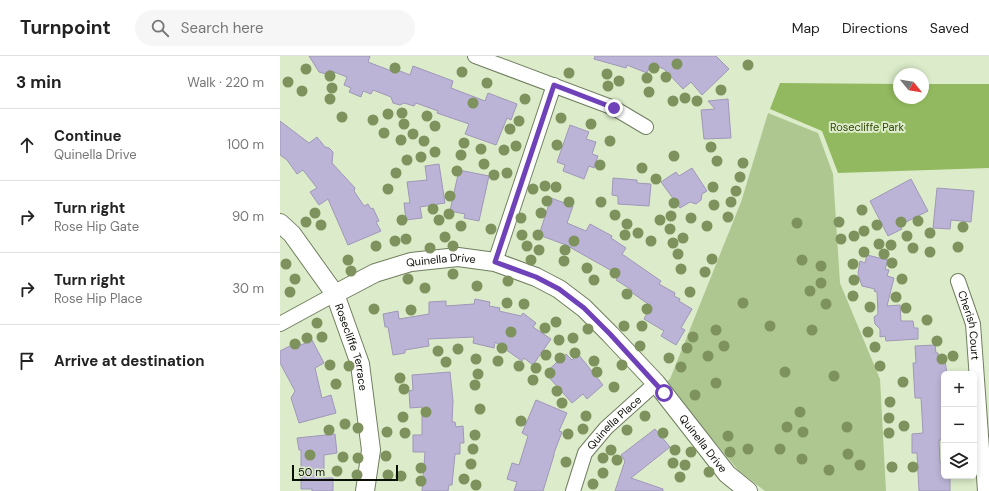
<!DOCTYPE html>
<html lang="en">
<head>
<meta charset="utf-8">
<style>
  body { margin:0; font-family:"DM Sans",sans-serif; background:#f6f6f6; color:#222 }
  .controls { position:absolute; right:12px; bottom:12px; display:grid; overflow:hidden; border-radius:6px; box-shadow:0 2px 6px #0003 }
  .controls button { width:36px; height:36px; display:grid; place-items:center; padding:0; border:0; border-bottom:1px solid #e0e0e0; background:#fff; color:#222; font:20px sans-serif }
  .compass { position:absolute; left:613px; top:12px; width:36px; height:36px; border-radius:50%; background:#fff; box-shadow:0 2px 6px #0003; rotate:120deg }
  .scale { position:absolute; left:12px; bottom:10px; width:106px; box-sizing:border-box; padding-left:4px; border:2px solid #0a0f05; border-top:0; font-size:11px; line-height:14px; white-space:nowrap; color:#0a0f05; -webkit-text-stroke:3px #dcecca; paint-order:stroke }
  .stop { position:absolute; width:12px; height:12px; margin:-9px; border:3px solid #7042ba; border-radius:50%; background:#fff }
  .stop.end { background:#7042ba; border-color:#fff; box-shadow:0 1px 4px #0008 }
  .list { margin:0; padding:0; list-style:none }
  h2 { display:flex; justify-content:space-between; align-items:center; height:52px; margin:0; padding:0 16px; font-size:17px }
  h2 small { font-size:13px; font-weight:400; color:#767676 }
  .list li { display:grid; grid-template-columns:26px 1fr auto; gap:12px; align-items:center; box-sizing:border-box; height:72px; padding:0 16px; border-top:1px solid #e0e0e0 }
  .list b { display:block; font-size:15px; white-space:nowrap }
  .list p { margin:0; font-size:13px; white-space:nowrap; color:#767676 }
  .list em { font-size:13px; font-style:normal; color:#767676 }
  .icon { flex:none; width:22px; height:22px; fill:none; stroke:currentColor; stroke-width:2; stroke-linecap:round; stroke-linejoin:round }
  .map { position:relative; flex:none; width:709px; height:435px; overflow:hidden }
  header { display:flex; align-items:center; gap:24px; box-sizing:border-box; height:56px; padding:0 20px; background:#fff; border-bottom:1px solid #e0e0e0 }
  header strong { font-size:19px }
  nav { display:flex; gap:22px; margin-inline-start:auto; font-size:14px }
  .search { width:280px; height:36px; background:#f6f6f6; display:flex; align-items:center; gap:10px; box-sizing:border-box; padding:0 14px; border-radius:22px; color:#767676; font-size:15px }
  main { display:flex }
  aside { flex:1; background:#fff }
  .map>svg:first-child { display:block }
  .green { fill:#aec791 }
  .forest { fill:#92b95f }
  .building { fill:#bcb4d6; stroke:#9f97b8 }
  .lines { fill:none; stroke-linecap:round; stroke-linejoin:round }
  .minor-casing { stroke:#707e5f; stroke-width:16 }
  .tertiary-casing { stroke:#707e5f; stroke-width:20 }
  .minor { stroke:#fff; stroke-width:14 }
  .tertiary { stroke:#fff; stroke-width:18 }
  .tree { fill:#7e925d }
  .route { stroke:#7042ba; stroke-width:5 }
  .labels { text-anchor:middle; stroke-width:4; stroke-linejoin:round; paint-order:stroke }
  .park-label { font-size:11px; fill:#314804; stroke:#dcecca }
  .street-label { font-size:11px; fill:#0a0f05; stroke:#dcecca }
</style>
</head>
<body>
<header>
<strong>Turnpoint</strong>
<div class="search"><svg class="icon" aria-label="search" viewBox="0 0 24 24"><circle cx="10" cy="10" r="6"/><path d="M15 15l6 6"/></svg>Search here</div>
<nav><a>Map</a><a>Directions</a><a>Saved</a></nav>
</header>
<main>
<aside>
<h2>3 min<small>Walk · 220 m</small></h2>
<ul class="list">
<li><svg class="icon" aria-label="ahead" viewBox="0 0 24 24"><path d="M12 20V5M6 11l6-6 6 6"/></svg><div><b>Continue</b><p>Quinella Drive</p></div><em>100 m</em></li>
<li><svg class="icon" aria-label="right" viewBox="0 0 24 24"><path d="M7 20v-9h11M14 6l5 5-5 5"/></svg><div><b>Turn right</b><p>Rose Hip Gate</p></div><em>90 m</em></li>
<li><svg class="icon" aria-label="right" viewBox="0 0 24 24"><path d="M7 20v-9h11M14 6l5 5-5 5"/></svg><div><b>Turn right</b><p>Rose Hip Place</p></div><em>30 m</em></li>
<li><svg class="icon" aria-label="arrive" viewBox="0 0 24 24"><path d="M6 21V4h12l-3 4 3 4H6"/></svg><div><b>Arrive at destination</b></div></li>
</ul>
</aside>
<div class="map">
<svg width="709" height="435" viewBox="0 0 709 435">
  <rect width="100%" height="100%" fill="#dcecca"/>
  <!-- green -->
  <path class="green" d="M488 57 538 77 553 118 560 227 600 323 606 435H485L459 415 385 327 390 323 461 146Z"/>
  <!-- forest -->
  <path class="forest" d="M500 27 619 28V42H643V28H709V112L558 117 542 75 490 53Z"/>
  <!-- building -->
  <path class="building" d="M29 0H90L88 6 114 16 115 13 130 19 133 10 173 25 171 32 205 45 208 37 237 48 231 64 227 62 216 89 185 78 189 68 157 57 158 55 136 47 134 50 124 47 120 49 113 47 111 41 93 34 91 38 83 35 81 41 69 36 71 32 64 29 67 21 49 14 46 18 39 16Z
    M315 0H436L449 13 422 39 411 26 403 33 384 13 371 8 367 17 347 9 346 12 314 3Z
    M448 43 451 82 424 83 421 54 435 53 428 45Z
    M0 65 29 87 37 81 45 91 49 92 53 96 52 107 75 132 74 135 84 150 88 148 91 153 93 152 99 165 96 166 101 175 68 189 48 143 39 149 30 136 37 132 23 114 17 118 7 104 0 99Z
    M290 69 309 76 306 83 316 86 312 98 318 100 314 112 309 110 304 123 283 115 285 109 277 106Z
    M159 108 165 147 140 151 142 162 126 164 124 147H130L127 126 147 124 145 110Z
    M412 112 427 135 422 138 421 144 416 148 410 146 400 152 381 126 396 116 399 120Z
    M179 114 209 120 199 165 184 162 185 158 170 155Z
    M333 122 357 124V127L371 128 369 150 338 148V140L332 139Z
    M631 123 648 155 620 169 622 173 608 180 590 145Z
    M657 132 694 135 691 166 671 164 670 173 653 172Z
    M271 142 293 150 287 167 306 175 310 168 332 180 331 182 346 192 342 198 381 225 379 228 395 237 394 240 400 243 399 245 412 253 401 272 405 274 396 289 381 280 384 275 364 263 371 250 351 236 352 234 336 224 339 219 286 189 259 179Z
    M587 199 608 204 605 213 609 214 607 220 614 222 607 250 620 249 621 265H633L634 272H638V283L606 285 605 280 600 281V273L595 268 594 261 598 258 597 236 594 235 595 233 582 230 578 218 580 205 585 207Z
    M195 243 210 246 209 250 220 252 219 255 241 260 243 257 256 267 253 271 271 283 253 309 244 302 242 305 215 286 214 292 193 287 194 281 148 283 149 290 125 294V297L113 299 108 271H105L103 258 118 255 119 263 149 258V246L166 245V250L194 248Z
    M32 284 44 307 35 312 42 342 51 339 56 357 19 367 11 342 15 335 0 307V295L12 289 13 291 20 287 21 289Z
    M655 289 656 297H658L659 306 665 305 667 318H664V384H659L660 407H664V420H670V435H639L637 397H632V378L643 377 641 342H635L633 307H636L635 290Z
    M286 298 292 304 298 298 323 329 307 343 303 338 292 347 265 317Z
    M170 316 173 345 172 366H175L176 371 183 370 184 387H180V398H175L172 429H169L168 435H142L145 396H133V379H142V351L130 352 129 335 133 334 132 319Z
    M256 344 287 357 279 375 282 376 274 397V399L263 435H234L237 426 227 423 232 407 239 409 248 380 242 377Z
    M375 373 390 391 351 422 383 433V435H335L345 405 341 399Z
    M55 378 57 397 44 399V422H53V435H32V433H21V394H19L17 382Z"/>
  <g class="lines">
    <!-- minor casing -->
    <g class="minor-casing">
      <g id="minor">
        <path d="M195 0 334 52 366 71"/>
        <path d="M215 206 274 29"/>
        <path id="s1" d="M678 225 693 268 705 435"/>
        <path d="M0 268 55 238"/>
        <path id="s2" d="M293 435 305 397 326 372 376 327"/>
      </g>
    </g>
    <!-- tertiary casing -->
    <g class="tertiary-casing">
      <g id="tertiary">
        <path id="s3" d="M0 167 12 178 55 238 80 308 91 394 85 435"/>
        <path id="s4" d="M55 238 95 217 131 206 178 201 215 206 256 221 279 233 304 252 330 278 376 327 447 418 468 435"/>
      </g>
    </g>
    <!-- minor -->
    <use href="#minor" class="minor"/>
    <!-- tertiary -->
    <use href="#tertiary" class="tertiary"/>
  </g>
  <!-- trees -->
  <g class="tree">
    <circle cx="397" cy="8" r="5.5"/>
    <circle cx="468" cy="9" r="5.5"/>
    <circle cx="115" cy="12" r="5.5"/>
    <circle cx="374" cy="12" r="5.5"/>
    <circle cx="26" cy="13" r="5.5"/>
    <circle cx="182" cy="16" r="5.5"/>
    <circle cx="289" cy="17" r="5.5"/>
    <circle cx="327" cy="18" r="5.5"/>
    <circle cx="50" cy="20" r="5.5"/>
    <circle cx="386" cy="21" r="5.5"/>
    <circle cx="367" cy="22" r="5.5"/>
    <circle cx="339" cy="25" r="5.5"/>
    <circle cx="8" cy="26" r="5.5"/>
    <circle cx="207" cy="27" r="5.5"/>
    <circle cx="328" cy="30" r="5.5"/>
    <circle cx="52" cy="32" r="5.5"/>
    <circle cx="441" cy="34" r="5.5"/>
    <circle cx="22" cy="35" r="5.5"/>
    <circle cx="369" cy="36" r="5.5"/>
    <circle cx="405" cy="42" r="5.5"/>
    <circle cx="50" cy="43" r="5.5"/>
    <circle cx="245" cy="43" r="5.5"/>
    <circle cx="393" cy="45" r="5.5"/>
    <circle cx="417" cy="45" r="5.5"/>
    <circle cx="193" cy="47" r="5.5"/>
    <circle cx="122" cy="57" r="5.5"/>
    <circle cx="108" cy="58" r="5.5"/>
    <circle cx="147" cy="60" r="5.5"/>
    <circle cx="62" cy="61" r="5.5"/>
    <circle cx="281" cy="62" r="5.5"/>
    <circle cx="93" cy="64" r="5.5"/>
    <circle cx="239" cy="65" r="5.5"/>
    <circle cx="124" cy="68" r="5.5"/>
    <circle cx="311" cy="68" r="5.5"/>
    <circle cx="155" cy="70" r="5.5"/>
    <circle cx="230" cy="73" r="5.5"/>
    <circle cx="104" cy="77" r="5.5"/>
    <circle cx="133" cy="78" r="5.5"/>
    <circle cx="121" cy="84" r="5.5"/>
    <circle cx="144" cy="85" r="5.5"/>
    <circle cx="330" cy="85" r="5.5"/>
    <circle cx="184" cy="87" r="5.5"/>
    <circle cx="277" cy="89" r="5.5"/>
    <circle cx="236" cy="90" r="5.5"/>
    <circle cx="431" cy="91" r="5.5"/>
    <circle cx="201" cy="93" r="5.5"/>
    <circle cx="224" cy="94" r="5.5"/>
    <circle cx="155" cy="96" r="5.5"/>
    <circle cx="181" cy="99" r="5.5"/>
    <circle cx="394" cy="100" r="5.5"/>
    <circle cx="141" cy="101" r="5.5"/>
    <circle cx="127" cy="104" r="5.5"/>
    <circle cx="437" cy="105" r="5.5"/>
    <circle cx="463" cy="107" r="5.5"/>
    <circle cx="204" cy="108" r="5.5"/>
    <circle cx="320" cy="109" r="5.5"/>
    <circle cx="362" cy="112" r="5.5"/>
    <circle cx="177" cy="115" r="5.5"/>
    <circle cx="116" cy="117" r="5.5"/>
    <circle cx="227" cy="117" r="5.5"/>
    <circle cx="214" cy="119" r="5.5"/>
    <circle cx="460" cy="121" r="5.5"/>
    <circle cx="376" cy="123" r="5.5"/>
    <circle cx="265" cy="130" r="5.5"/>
    <circle cx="276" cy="131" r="5.5"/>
    <circle cx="433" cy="131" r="5.5"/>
    <circle cx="108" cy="133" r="5.5"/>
    <circle cx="253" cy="133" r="5.5"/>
    <circle cx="456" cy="135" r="5.5"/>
    <circle cx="170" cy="140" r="5.5"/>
    <circle cx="267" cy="145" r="5.5"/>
    <circle cx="289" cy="146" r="5.5"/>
    <circle cx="321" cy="146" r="5.5"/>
    <circle cx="451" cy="146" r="5.5"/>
    <circle cx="394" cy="147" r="5.5"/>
    <circle cx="434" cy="149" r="5.5"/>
    <circle cx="153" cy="153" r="5.5"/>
    <circle cx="582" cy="154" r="5.5"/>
    <circle cx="35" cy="157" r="5.5"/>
    <circle cx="261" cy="157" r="5.5"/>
    <circle cx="169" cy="158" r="5.5"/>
    <circle cx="335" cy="159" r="5.5"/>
    <circle cx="391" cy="160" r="5.5"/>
    <circle cx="448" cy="161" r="5.5"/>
    <circle cx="241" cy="162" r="5.5"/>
    <circle cx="411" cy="162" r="5.5"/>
    <circle cx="122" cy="164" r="5.5"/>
    <circle cx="159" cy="164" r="5.5"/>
    <circle cx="380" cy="164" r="5.5"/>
    <circle cx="638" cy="165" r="5.5"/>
    <circle cx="26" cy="166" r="5.5"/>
    <circle cx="559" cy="166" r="5.5"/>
    <circle cx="621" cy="166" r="5.5"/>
    <circle cx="517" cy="167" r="5.5"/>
    <circle cx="347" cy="168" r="5.5"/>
    <circle cx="41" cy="169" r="5.5"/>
    <circle cx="597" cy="169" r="5.5"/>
    <circle cx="181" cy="170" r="5.5"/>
    <circle cx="427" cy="170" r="5.5"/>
    <circle cx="683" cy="171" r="5.5"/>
    <circle cx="211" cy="173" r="5.5"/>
    <circle cx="390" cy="173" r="5.5"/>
    <circle cx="584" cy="175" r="5.5"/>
    <circle cx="358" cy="177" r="5.5"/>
    <circle cx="650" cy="177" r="5.5"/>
    <circle cx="242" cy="179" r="5.5"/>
    <circle cx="258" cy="179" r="5.5"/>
    <circle cx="345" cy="179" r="5.5"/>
    <circle cx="574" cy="180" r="5.5"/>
    <circle cx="627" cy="180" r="5.5"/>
    <circle cx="165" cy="181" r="5.5"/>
    <circle cx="403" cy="182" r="5.5"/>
    <circle cx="126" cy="183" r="5.5"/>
    <circle cx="561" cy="183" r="5.5"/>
    <circle cx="115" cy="185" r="5.5"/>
    <circle cx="294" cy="185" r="5.5"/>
    <circle cx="371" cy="185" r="5.5"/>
    <circle cx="393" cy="187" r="5.5"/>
    <circle cx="599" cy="188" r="5.5"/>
    <circle cx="611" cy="189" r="5.5"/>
    <circle cx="96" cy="190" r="5.5"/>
    <circle cx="173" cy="190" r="5.5"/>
    <circle cx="247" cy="190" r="5.5"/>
    <circle cx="678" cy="191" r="5.5"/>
    <circle cx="150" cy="192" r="5.5"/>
    <circle cx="633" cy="192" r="5.5"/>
    <circle cx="259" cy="194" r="5.5"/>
    <circle cx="285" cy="194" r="5.5"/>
    <circle cx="584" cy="196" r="5.5"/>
    <circle cx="650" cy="196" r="5.5"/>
    <circle cx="398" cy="198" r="5.5"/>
    <circle cx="604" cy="198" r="5.5"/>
    <circle cx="432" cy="203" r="5.5"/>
    <circle cx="68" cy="204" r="5.5"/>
    <circle cx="251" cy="204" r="5.5"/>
    <circle cx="522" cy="204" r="5.5"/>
    <circle cx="284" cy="205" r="5.5"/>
    <circle cx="612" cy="207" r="5.5"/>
    <circle cx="6" cy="208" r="5.5"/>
    <circle cx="573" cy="208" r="5.5"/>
    <circle cx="541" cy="210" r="5.5"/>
    <circle cx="307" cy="212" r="5.5"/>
    <circle cx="401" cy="213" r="5.5"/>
    <circle cx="71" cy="215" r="5.5"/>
    <circle cx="425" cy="216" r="5.5"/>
    <circle cx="335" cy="217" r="5.5"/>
    <circle cx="173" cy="218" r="5.5"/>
    <circle cx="15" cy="223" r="5.5"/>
    <circle cx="128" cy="223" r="5.5"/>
    <circle cx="622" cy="223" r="5.5"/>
    <circle cx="314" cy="224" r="5.5"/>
    <circle cx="574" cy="224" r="5.5"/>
    <circle cx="228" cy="225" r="5.5"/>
    <circle cx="541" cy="227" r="5.5"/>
    <circle cx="197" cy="230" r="5.5"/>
    <circle cx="145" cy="232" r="5.5"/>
    <circle cx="530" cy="235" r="5.5"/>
    <circle cx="10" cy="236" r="5.5"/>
    <circle cx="410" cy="236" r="5.5"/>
    <circle cx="347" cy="238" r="5.5"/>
    <circle cx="573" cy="240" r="5.5"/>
    <circle cx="616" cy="241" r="5.5"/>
    <circle cx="227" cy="247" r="5.5"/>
    <circle cx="463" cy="247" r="5.5"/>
    <circle cx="244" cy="248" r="5.5"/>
    <circle cx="546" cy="248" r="5.5"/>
    <circle cx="590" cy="251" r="5.5"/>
    <circle cx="626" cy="252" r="5.5"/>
    <circle cx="94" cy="253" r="5.5"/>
    <circle cx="367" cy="253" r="5.5"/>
    <circle cx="131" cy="254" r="5.5"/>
    <circle cx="647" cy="264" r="5.5"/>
    <circle cx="276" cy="266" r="5.5"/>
    <circle cx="37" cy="267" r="5.5"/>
    <circle cx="344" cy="270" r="5.5"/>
    <circle cx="362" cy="270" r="5.5"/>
    <circle cx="490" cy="270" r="5.5"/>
    <circle cx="265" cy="272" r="5.5"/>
    <circle cx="308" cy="273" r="5.5"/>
    <circle cx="436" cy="274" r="5.5"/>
    <circle cx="532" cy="274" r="5.5"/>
    <circle cx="231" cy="276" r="5.5"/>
    <circle cx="588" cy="276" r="5.5"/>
    <circle cx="42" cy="281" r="5.5"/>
    <circle cx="413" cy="281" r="5.5"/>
    <circle cx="27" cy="282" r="5.5"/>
    <circle cx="293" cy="282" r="5.5"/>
    <circle cx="279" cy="284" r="5.5"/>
    <circle cx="657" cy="285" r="5.5"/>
    <circle cx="15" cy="288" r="5.5"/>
    <circle cx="360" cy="290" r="5.5"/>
    <circle cx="444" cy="290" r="5.5"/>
    <circle cx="595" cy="291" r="5.5"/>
    <circle cx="222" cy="292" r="5.5"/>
    <circle cx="407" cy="292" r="5.5"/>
    <circle cx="178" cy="293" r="5.5"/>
    <circle cx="158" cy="295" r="5.5"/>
    <circle cx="295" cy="297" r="5.5"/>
    <circle cx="266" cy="299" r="5.5"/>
    <circle cx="428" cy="300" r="5.5"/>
    <circle cx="673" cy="300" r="5.5"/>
    <circle cx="280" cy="302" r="5.5"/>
    <circle cx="389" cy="302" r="5.5"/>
    <circle cx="196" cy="303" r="5.5"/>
    <circle cx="662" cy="303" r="5.5"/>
    <circle cx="218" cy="305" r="5.5"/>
    <circle cx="314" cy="305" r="5.5"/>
    <circle cx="166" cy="306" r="5.5"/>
    <circle cx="50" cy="309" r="5.5"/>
    <circle cx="342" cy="309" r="5.5"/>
    <circle cx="69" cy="310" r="5.5"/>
    <circle cx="239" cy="310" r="5.5"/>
    <circle cx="600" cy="310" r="5.5"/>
    <circle cx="401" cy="311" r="5.5"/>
    <circle cx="256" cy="312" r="5.5"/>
    <circle cx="317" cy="316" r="5.5"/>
    <circle cx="505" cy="316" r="5.5"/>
    <circle cx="270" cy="317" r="5.5"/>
    <circle cx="198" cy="318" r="5.5"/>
    <circle cx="554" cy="320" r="5.5"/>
    <circle cx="120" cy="322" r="5.5"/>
    <circle cx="253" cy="324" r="5.5"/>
    <circle cx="623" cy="326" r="5.5"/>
    <circle cx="436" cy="327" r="5.5"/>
    <circle cx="56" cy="328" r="5.5"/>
    <circle cx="195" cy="329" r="5.5"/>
    <circle cx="334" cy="331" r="5.5"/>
    <circle cx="124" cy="333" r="5.5"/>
    <circle cx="277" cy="335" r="5.5"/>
    <circle cx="415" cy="339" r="5.5"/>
    <circle cx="610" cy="346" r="5.5"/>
    <circle cx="282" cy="347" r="5.5"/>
    <circle cx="200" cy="353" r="5.5"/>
    <circle cx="146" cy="356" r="5.5"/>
    <circle cx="520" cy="356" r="5.5"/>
    <circle cx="306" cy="360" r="5.5"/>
    <circle cx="365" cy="360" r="5.5"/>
    <circle cx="123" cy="361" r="5.5"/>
    <circle cx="609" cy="362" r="5.5"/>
    <circle cx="241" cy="365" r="5.5"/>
    <circle cx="65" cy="368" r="5.5"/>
    <circle cx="624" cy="370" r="5.5"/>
    <circle cx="507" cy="371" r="5.5"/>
    <circle cx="567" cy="371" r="5.5"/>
    <circle cx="78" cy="372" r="5.5"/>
    <circle cx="303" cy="373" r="5.5"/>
    <circle cx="49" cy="374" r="5.5"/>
    <circle cx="347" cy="374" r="5.5"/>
    <circle cx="107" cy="376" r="5.5"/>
    <circle cx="523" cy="376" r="5.5"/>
    <circle cx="125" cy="377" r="5.5"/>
    <circle cx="383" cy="377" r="5.5"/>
    <circle cx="609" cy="377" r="5.5"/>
    <circle cx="288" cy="378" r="5.5"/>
    <circle cx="195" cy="379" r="5.5"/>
    <circle cx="448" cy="380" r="5.5"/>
    <circle cx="193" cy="393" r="5.5"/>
    <circle cx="468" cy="393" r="5.5"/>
    <circle cx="500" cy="393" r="5.5"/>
    <circle cx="331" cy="394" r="5.5"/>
    <circle cx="395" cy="394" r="5.5"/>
    <circle cx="411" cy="396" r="5.5"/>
    <circle cx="450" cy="396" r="5.5"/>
    <circle cx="568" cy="398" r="5.5"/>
    <circle cx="30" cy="399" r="5.5"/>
    <circle cx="106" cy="400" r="5.5"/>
    <circle cx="63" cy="401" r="5.5"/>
    <circle cx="78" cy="402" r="5.5"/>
    <circle cx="323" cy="402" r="5.5"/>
    <circle cx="522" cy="403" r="5.5"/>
    <circle cx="337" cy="404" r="5.5"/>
    <circle cx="286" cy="406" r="5.5"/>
    <circle cx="393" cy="407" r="5.5"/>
    <circle cx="191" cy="408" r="5.5"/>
    <circle cx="405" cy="409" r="5.5"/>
    <circle cx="580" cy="409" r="5.5"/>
    <circle cx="612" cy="411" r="5.5"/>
    <circle cx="633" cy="411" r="5.5"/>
    <circle cx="141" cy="412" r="5.5"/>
    <circle cx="549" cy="414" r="5.5"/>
    <circle cx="57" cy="415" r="5.5"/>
    <circle cx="429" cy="416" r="5.5"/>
    <circle cx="323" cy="417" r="5.5"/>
    <circle cx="77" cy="419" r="5.5"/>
    <circle cx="108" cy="419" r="5.5"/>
    <circle cx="121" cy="420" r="5.5"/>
    <circle cx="400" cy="421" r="5.5"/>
    <circle cx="184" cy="423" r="5.5"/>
    <circle cx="141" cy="425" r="5.5"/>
    <circle cx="313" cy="428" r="5.5"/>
    <circle cx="196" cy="429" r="5.5"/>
  </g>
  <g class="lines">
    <!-- route -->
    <path class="route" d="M334 52 274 29 215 206 256 221 279 233 304 252 330 278 384 337"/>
  </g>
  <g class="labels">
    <!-- park labels -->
    <g class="park-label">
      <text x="587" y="75">Rosecliffe Park</text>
    </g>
    <!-- street labels -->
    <g class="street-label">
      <text dy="4" stroke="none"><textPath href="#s4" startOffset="113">Quinella Drive</textPath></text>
      <text dy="4" stroke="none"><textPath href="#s1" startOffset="46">Cherish Court</textPath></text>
      <text dy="4" stroke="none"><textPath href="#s3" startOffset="146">Rosecliffe Terrace</textPath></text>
      <text dy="4" stroke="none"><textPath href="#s2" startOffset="82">Quinella Place</textPath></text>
      <text dy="4" stroke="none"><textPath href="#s4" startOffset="449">Quinella Drive</textPath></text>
    </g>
  </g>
</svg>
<div class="controls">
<button>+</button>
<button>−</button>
<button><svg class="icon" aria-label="layers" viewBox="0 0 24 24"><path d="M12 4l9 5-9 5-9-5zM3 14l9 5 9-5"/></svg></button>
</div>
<svg class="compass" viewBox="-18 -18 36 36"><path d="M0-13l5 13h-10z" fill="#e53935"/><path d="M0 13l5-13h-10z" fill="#767676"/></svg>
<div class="scale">50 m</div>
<div class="stop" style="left:384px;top:337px"></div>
<div class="stop end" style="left:334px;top:52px"></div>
</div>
</main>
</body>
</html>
